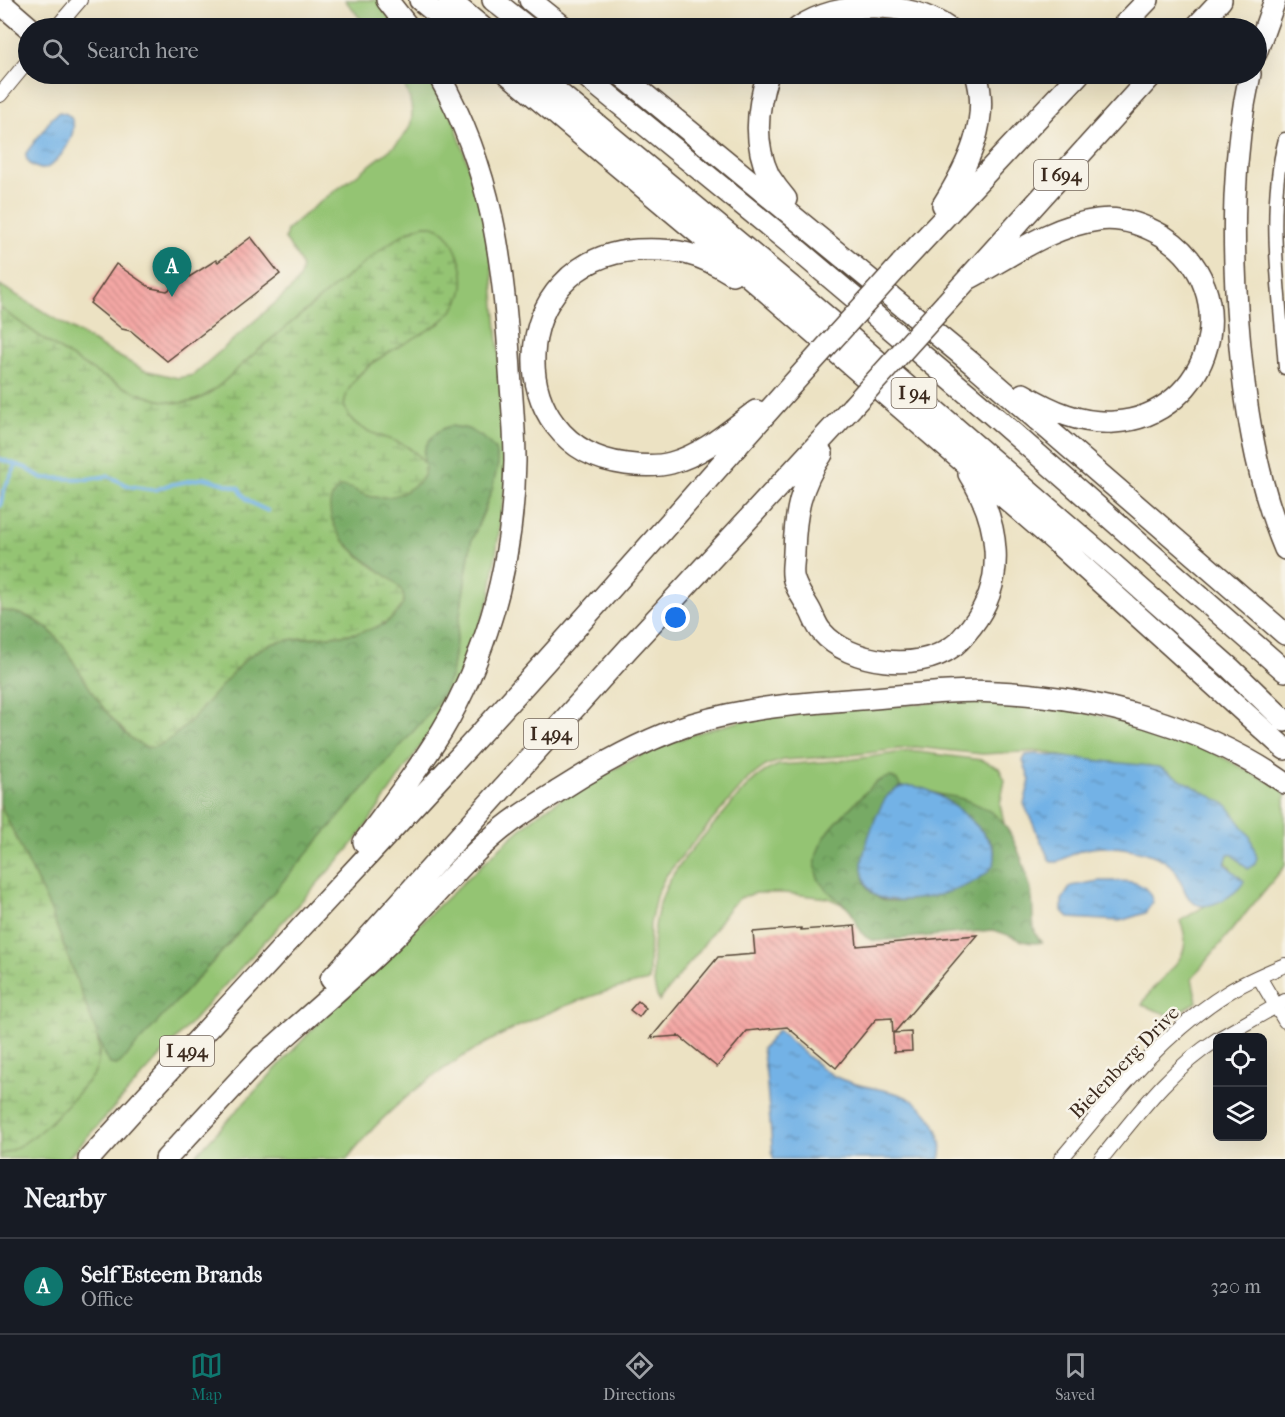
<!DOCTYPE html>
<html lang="en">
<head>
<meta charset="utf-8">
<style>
  body { margin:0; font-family:"IM FELL French Canon",serif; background:#20242c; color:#f1f3f6 }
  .controls { position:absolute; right:18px; bottom:18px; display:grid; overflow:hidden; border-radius:9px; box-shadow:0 6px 24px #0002 }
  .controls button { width:54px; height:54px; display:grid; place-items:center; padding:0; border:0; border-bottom:2px solid #363941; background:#171b24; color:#f1f3f6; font:30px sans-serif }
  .you { position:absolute; left:676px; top:618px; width:21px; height:21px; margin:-15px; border:4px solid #fff; border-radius:50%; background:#1a73e8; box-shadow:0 0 0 9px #1a73e833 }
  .badge { display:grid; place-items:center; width:39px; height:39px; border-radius:50%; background:#0f766e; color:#fff; font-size:20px; font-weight:700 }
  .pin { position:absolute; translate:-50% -50px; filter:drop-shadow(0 2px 3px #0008) }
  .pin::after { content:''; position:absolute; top:32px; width:21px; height:18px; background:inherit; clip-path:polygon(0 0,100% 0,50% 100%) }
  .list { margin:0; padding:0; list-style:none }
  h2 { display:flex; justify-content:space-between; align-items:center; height:78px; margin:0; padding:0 24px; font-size:26px }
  h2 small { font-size:20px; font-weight:400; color:#9ea1a6 }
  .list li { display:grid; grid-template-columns:39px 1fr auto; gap:18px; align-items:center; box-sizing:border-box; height:96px; padding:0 24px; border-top:2px solid #363941 }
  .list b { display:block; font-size:22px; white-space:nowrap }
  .list p { margin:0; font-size:20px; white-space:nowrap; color:#9ea1a6 }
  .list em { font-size:20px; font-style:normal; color:#9ea1a6 }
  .icon { flex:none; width:33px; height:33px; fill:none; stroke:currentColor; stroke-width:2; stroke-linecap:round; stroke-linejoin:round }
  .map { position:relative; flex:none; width:1285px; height:1159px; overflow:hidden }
  .search { position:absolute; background:#171b24; box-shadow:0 6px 24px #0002; left:18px; right:18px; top:18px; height:66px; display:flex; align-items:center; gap:15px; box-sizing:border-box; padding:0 21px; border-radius:33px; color:#9ea1a6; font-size:22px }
  .sheet { height:174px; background:#171b24 }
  nav { display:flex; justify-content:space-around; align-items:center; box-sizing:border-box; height:84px; border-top:2px solid #363941; background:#171b24; font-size:16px; color:#9ea1a6 }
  nav a { display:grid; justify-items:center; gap:3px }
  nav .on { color:#0f766e }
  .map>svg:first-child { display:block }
  .grass { fill:#94c473; stroke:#687748; stroke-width:1.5 }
  .forest { fill:url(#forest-crowns); stroke:#596a42; stroke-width:1.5 }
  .wetland { fill:url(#wetland-marsh); stroke:#687748; stroke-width:1.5 }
  .water { fill:url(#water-ripples); stroke:#576e82; stroke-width:1.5 }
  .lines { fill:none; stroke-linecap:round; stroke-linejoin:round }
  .stream { stroke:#73b2e6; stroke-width:4 }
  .building { fill:url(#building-back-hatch) }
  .minor-casing { stroke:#564637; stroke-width:15 }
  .tertiary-casing { stroke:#564637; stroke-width:16 }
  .motorway-casing { stroke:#564637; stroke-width:24 }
  .minor { stroke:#fff; stroke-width:12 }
  .tertiary { stroke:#fff; stroke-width:14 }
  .motorway { stroke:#fff; stroke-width:21 }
  .motorway-bridge-casing { stroke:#564637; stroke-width:24; stroke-linecap:butt }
  .motorway-bridge { stroke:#fff; stroke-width:21 }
  .labels { text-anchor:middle; stroke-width:5; stroke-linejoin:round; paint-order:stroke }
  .shield { fill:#f7f3e8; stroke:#73665b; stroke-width:1.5 }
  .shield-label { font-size:18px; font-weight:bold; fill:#3b2a1e }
  .street-label { font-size:20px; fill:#3b2a1e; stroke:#f7f3e8 }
</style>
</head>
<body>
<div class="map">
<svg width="1285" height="1159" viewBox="0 0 1285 1159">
  <defs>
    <pattern id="forest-crowns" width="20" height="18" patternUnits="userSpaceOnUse" patternTransform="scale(1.5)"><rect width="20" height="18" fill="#77aa65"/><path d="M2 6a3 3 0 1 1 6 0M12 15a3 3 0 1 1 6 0" fill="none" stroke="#638b53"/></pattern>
    <pattern id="wetland-marsh" width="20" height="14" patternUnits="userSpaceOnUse" patternTransform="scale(1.5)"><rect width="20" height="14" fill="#94c473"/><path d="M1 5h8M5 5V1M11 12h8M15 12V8" fill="none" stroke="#7a9f5e"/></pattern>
    <pattern id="water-ripples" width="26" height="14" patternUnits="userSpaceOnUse" patternTransform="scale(1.5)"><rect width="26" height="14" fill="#73b2e6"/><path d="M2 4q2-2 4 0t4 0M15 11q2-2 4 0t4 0" fill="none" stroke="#6091ba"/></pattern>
    <pattern id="building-back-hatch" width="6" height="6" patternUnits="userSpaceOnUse" patternTransform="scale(1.5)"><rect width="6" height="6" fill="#f5a8a5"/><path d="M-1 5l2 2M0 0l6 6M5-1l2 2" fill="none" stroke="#c88986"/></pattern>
  </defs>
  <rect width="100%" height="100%" fill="#f7f3e8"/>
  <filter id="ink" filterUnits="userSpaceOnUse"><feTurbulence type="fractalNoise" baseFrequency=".0167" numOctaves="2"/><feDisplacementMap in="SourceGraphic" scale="12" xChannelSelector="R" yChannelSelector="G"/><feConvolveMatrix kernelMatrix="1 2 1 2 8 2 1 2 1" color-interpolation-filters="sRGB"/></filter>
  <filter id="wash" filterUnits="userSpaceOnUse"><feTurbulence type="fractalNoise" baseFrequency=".008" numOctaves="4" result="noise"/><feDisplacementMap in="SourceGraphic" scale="24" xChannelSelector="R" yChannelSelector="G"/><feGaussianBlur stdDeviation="1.35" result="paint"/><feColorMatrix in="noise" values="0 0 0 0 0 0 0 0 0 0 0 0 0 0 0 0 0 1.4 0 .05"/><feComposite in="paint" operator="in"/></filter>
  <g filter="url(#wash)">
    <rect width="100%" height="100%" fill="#ece2c3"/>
    <!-- grass -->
    <path class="grass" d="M345 0H379L401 28H368Z
      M398 74H430L454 120 489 231 508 467 490 598 449 704 360 835 346 852 67 1159H0V1155C40 1139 66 1106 93 1075 101 1062 99 1049 97 1035L105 1057 116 1065 120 1062 219 955 438 702 451 674 471 542 486 507 468 429 451 426C433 437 423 441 425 464 420 457 413 450 404 445 383 434 352 434 344 405 345 401 345 396 347 392 358 365 416 336 441 323L429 225C408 225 380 252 364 264 331 289 299 316 268 342 249 359 213 398 189 402 138 411 41 337 0 308V285L105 349 144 370 178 378 193 375 291 289C312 268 297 258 285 239L287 230C311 206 343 186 370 165 384 154 403 142 410 126 416 109 407 88 398 74Z
      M962 700 1040 702 1178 734 1285 790V866L1192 978 1197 1002 1171 1016 1142 1005C1158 971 1199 963 1180 921L1213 901 1233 874 1230 867 1221 856 1088 768 1065 757 1041 751 982 754 915 747 843 756 784 760 767 765 748 779 685 852 665 877 656 896 650 924 649 981C616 987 584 998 553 1011 473 1044 400 1090 347 1159H192L337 1003 411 932 507 841 537 815 574 790 655 748 703 731 757 717Z
      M910 751 982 760 999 768 1005 780 1000 804 1004 823C988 810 920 784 901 787L894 778 880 780 875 783 843 815 829 831 818 855 816 871 820 882 846 906 828 898 784 893H756L740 898 729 908 699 951 659 1001C652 986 653 968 653 952 654 883 682 861 724 813 740 794 755 773 779 765L848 760Z"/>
    <!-- forest -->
    <path class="forest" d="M451 426 468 429 484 438 495 449 498 464 492 490 471 542 451 674 444 692 431 711 219 955 120 1063 116 1065 110 1064 105 1057 50 909 0 804V610C57 616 72 660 99 701 107 713 117 724 126 734L218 687 246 659 267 645 286 640 353 634 383 625 393 617 402 592C384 567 316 539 331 498 333 493 337 487 344 486 350 486 356 490 361 493 384 503 396 493 416 482 429 476 423 466 424 454 425 441 439 428 451 426Z
      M891 777 897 780 901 787C883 794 879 813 873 829 863 853 852 894 889 901 913 902 991 888 995 858 998 838 953 804 938 795 958 795 992 807 1004 824 1017 842 1029 877 1032 898 1034 912 1030 933 1042 942 1025 947 1010 933 992 930L878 941C859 940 860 925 851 912 841 899 822 891 817 875 808 846 840 818 858 800 867 791 877 778 891 777Z"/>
    <!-- wetland -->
    <path class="wetland" d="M424 225C438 225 447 232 453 244 504 343 355 331 344 405 352 434 383 434 404 445 413 450 419 456 425 464L424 476C409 494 385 503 363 494 355 490 349 486 340 487 333 492 329 501 330 510 332 536 357 556 377 569 386 576 398 582 403 594 406 601 401 608 396 614 383 627 365 632 347 634 327 637 307 636 288 640 273 642 259 648 247 658 225 676 175 752 148 747 138 745 128 736 122 729 108 715 96 699 86 682 62 644 51 615 0 610V308C40 337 148 419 197 400 216 392 232 373 247 360 277 334 308 309 338 284 364 264 392 236 424 225Z
      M0 804 50 909 97 1035C99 1049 101 1062 93 1075 66 1106 40 1140 0 1155Z"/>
    <!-- water -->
    <path class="water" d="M59 112C92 115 60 165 44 169 40 170 35 167 31 165 27 161 25 158 26 153L52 118Z
      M1035 754 1159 767 1227 805 1250 836 1257 858 1254 865 1248 869 1233 855 1228 854 1225 864 1244 881C1238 895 1207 912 1194 903 1183 896 1182 877 1173 868 1155 849 1111 844 1086 849 1076 851 1066 858 1057 862H1052L1049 859 1024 804 1030 780 1023 761 1026 755Z
      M908 786C915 786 923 788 930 791 948 799 1003 840 994 863 983 890 897 911 873 894 867 887 863 877 862 868 861 853 879 803 890 793 895 789 901 787 908 786Z
      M1099 881C1121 882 1146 876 1153 902L1145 913 1120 921 1069 918 1062 911V900L1071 886Z
      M778 1030C795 1044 816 1067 836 1077 872 1095 910 1082 934 1123 940 1135 944 1146 940 1159H773L766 1074 762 1049Z"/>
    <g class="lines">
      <!-- stream -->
      <path class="stream" d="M0 459 26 468 42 478 88 479 108 476 129 486 155 490 168 485 205 478 239 488C245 501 255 505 268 511
        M0 506 5 487 16 466"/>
    </g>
    <g id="blocks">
      <!-- building -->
      <path class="building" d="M251 237 280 274 167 361 131 331 122 329 90 303 116 264 151 288 167 291 216 260 218 262Z
        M855 926 857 946 977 935 894 1033 911 1032 912 1051 894 1052 892 1018 876 1019 836 1068 787 1027 747 1031 717 1067 679 1036 651 1038 718 957 755 954 753 932 801 928V930Z
        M638 1001 646 1008 639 1017 630 1010Z"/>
    </g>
  </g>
  <g filter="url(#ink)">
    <use href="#blocks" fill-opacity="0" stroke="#564637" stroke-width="1.5"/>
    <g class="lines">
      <!-- minor casing -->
      <g class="minor-casing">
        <path id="minor" d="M3 0 7 2 37 28
          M0 9 28 33
          M1285 139C1266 212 1280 293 1285 368"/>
      </g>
      <!-- tertiary casing -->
      <g class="tertiary-casing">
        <path id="tertiary" d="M56 28 80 0
          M0 95 28 61
          M1259 977 1285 1021
          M1220 1038 1285 1001
          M1061 1159C1111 1100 1160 1035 1227 993 1244 982 1266 973 1285 965
          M1101 1159C1136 1116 1170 1069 1218 1039"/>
      </g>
      <!-- motorway casing -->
      <g class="motorway-casing">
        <path id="motorway" d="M387 0 409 28
          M420 0 454 28
          M449 0 483 28
          M493 0 528 28
          M530 0 565 28
          M798 28C838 0 908 0 948 28
          M1121 28 1148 0
          M1195 28 1221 0
          M1256 53 1275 0
          M508 74 717 249 1056 542 1285 749
          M536 74 799 293 1107 559 1230 668 1285 721
          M583 74 786 240 988 411 1285 671
          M620 74 974 365 1285 634
          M768 74C757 107 753 143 769 176 774 184 780 192 786 199
          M1250 74C1232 156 1232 239 1238 323 1244 400 1255 477 1285 549
          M943 205C967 167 991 120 976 74
          M901 264 1079 74
          M732 274C699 253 675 248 637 250 505 259 498 448 626 464 641 466 656 467 671 463 704 454 729 431 756 411
          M970 278C1011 256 1051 226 1098 220 1120 217 1144 225 1163 236 1247 289 1212 416 1114 422 1080 424 1052 411 1023 394
          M946 303 1153 74
          M822 454C800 486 795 514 794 552 794 561 791 572 794 580 797 591 806 602 811 612 814 618 817 627 822 632 849 664 918 672 952 647 960 642 965 634 971 627 1008 580 999 522 969 474
          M364 842C388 809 413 777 435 742 457 708 474 670 487 631 505 577 514 519 515 461 515 431 512 401 510 371 504 262 492 170 438 74
          M331 979 627 650 852 407
          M254 1065C301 1021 353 980 398 934 435 897 469 853 511 822 527 810 544 800 560 790 602 763 645 739 692 724 747 707 804 703 861 699 906 696 951 689 996 692 1096 697 1202 725 1285 783
          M89 1159C207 1028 328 899 448 769 569 638 686 503 805 370
          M166 1159 262 1056"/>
      </g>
      <!-- minor -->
      <use href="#minor" class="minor"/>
      <!-- tertiary -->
      <use href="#tertiary" class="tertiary"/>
      <!-- motorway -->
      <use href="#motorway" class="motorway"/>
      <!-- motorway-bridge casing -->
      <g class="motorway-bridge-casing">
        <path id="motorway-bridge" d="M805 370 901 264
          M852 407 946 303"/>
      </g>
      <!-- motorway-bridge -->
      <use href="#motorway-bridge" class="motorway-bridge"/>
    </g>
  </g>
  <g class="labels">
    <!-- shield labels -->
    <g class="shield">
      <rect x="1034" y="160" width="54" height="30" rx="4.5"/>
      <rect x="891.5" y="378" width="45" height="30" rx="4.5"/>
      <rect x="524" y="719" width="54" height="30" rx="4.5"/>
      <rect x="160" y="1036" width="54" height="30" rx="4.5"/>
    </g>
    <g class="shield-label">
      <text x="1061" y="181">I 694</text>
      <text x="914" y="399">I 94</text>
      <text x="551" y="740">I 494</text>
      <text x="187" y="1057">I 494</text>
    </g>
    <!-- street labels -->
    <g class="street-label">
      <text transform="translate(1124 1062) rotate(-46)" y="7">Bielenberg Drive</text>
    </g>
  </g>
</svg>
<div class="controls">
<button><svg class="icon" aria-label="locate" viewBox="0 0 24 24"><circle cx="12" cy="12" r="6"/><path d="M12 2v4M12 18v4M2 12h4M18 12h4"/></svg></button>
<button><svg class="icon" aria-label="layers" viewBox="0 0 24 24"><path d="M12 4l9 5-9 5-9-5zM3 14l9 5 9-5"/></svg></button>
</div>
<div class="you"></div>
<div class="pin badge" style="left:172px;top:297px">A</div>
<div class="search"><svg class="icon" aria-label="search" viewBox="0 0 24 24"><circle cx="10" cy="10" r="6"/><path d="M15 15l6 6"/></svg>Search here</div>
</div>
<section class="sheet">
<h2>Nearby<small></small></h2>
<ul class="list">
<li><span class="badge">A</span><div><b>Self Esteem Brands</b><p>Office</p></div><em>320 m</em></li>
</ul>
</section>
<nav>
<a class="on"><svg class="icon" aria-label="map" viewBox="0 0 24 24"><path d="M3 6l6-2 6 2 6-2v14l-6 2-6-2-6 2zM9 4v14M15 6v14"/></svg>Map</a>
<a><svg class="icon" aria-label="directions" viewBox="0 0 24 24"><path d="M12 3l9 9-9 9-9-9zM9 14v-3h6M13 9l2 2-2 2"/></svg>Directions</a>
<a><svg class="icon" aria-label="saved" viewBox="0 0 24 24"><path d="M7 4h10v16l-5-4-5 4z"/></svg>Saved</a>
</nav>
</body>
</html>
